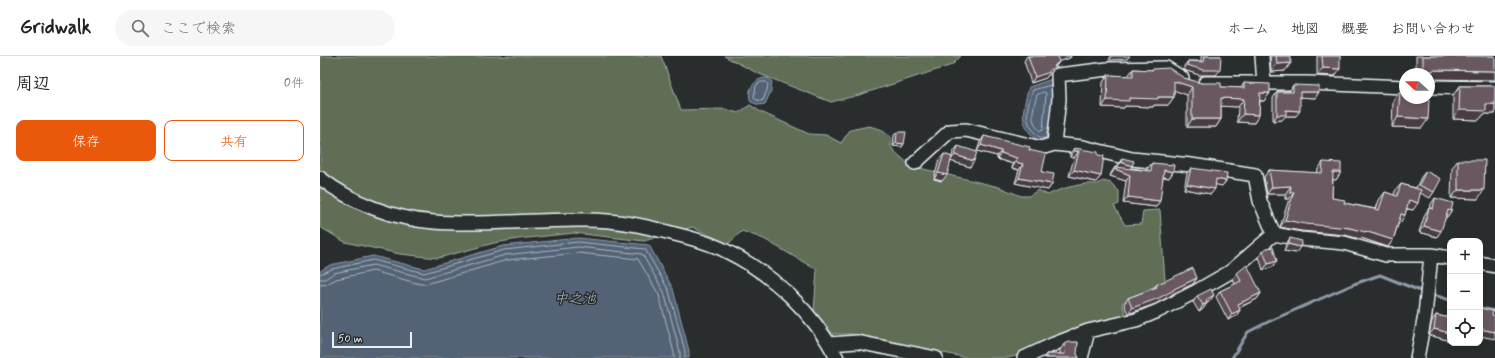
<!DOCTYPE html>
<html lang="ja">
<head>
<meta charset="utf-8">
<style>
  body { margin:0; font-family:Mynerve,"Klee One",sans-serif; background:#f6f6f6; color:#222 }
  .controls { position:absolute; right:12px; bottom:12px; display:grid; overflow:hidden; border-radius:8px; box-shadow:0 2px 6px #0003 }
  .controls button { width:36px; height:36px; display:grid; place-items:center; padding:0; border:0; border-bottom:1px solid #e0e0e0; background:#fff; color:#222; font:20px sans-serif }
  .compass { position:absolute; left:1079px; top:12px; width:36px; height:36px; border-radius:50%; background:#fff; box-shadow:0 2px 6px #0003; rotate:291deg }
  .scale { position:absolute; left:12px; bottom:10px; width:80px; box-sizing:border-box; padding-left:4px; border:2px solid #e8f1f8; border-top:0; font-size:11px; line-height:14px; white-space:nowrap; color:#e8f1f8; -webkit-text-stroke:3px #2a2d2e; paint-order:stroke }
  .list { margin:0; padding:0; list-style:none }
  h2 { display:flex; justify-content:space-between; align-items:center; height:52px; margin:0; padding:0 16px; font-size:17px }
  h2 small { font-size:13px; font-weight:400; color:#767676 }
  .actions { display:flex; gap:8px; padding:12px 16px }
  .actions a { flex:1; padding:9px 0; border:1px solid #ea580c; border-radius:8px; text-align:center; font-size:14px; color:#ea580c }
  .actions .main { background:#ea580c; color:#fff }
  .icon { flex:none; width:22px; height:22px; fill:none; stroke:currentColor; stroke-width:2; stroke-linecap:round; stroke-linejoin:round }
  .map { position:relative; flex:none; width:1175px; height:302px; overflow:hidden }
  header { display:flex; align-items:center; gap:24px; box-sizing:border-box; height:56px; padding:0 20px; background:#fff; border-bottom:1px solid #e0e0e0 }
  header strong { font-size:19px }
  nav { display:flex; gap:22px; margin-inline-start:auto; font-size:14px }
  .search { width:280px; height:36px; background:#f6f6f6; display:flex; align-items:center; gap:10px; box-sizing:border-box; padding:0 14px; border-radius:22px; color:#767676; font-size:15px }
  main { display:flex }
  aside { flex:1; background:#fff }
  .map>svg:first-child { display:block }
  .green { fill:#616e56; stroke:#a4b0a7 }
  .water { fill:#526374; stroke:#8e9ca9 }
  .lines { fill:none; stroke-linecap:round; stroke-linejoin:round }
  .shore { stroke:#acb8c3; stroke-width:1 }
  .stream { stroke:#8e9ca9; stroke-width:3 }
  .minor-casing { stroke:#e8f1f8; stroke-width:16 }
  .minor { stroke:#2a2d2e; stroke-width:13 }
  .wall { fill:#5b4c53; stroke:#e8f1f8 }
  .shaded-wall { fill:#4a3e43; stroke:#e8f1f8 }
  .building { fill:#6a5860; stroke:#e8f1f8 }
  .labels { text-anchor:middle; stroke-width:3; stroke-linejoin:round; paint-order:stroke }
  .water-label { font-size:14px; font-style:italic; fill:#acb8c3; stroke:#2a2d2e }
</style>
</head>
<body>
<header>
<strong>Gridwalk</strong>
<div class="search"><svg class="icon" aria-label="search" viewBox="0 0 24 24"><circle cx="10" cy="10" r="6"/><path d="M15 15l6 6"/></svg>ここで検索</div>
<nav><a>ホーム</a><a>地図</a><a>概要</a><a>お問い合わせ</a></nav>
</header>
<main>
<aside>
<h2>周辺<small>0件</small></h2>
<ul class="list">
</ul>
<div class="actions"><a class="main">保存</a><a>共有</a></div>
</aside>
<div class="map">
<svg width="1175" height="302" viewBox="0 0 1175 302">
  <rect width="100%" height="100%" fill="#2a2d2e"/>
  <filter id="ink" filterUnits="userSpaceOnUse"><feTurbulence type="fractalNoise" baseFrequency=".025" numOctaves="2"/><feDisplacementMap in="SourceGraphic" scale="8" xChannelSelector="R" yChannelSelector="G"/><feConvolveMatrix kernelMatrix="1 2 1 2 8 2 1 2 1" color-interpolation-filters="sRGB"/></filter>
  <g filter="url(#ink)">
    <!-- green -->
    <path class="green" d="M0 0H341L361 54 405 53 418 57 430 49 441 56 489 78 506 79 521 87 530 74 549 70 560 73 571 81V91L575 96 591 110 679 131 701 140H709L718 134 728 139C739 133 752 130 765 128 773 127 774 130 783 125L791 127 799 135V148L794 150 805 169 821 168 823 155 840 154 845 225 802 247 807 262 699 299 688 302H648L531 278H513L494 255 497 214 444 183 422 175 408 188 372 171 324 185 254 177 198 183 174 187 118 202 80 198 25 186 0 171Z
      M404 0H641L632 9 539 39 511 46 437 17Z"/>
    <!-- water -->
    <path class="water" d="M444 22H448L452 26 451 35 445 48 439 49 431 46C426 36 433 24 444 22Z
      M732 23 736 26 730 86 723 87C697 73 702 56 709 31Z
      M258 182 329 189 353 233 369 295V302H0V215L10 209 53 200 104 213 183 190Z"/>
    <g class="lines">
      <!-- shore -->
      <path class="shore" d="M441 26H446L448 28 447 34 443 44 440 45 435 43 434 41 436 30Z
        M724 36 726 37 723 74 720 75C709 65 713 52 717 39Z
        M729 67 726 82C720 83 716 79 713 74 703 62 708 48 713 34L731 29
        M0 218 12 213 53 204 104 217 184 194 258 186 325 193 349 235 365 295V302
        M0 223H5L14 217 53 209 105 222 185 199 258 191 322 198 344 236 360 296V302
        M0 229 7 228 16 223 53 215 100 228H106L187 204 258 197 318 203 339 239 354 297V302"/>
      <!-- stream -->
      <path class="stream" d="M1110 238 1130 244
        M1160 252 1175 255
        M912 302 928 276 950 265 1034 228 1060 219 1103 236"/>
      <!-- minor casing -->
      <g class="minor-casing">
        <path id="minor" d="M942 0 944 28
          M862 22 846 12 788 13 738 19 739 43 734 88 763 91 812 103 871 109 935 119 940 145 954 178
          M885 27H988L1085 31
          M1109 31 1175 32
          M595 107 630 75 646 74 721 92 734 88
          M0 122C32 147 74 163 114 166 164 170 215 163 265 164 297 164 321 169 351 177 370 182 389 186 406 195 453 218 493 256 517 302
          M954 178 980 183 1024 187 1066 199H1111L1130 202
          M1160 207 1175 210
          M510 288 537 286 616 302
          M704 302 734 288 768 275 816 264 838 255 877 235 910 216 954 178
          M761 302 768 275
          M1097 302 1105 259 1111 199"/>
      </g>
      <!-- minor -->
      <use href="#minor" class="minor"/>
    </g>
    <!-- wall -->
    <path class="wall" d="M707 0H751L750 2 739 5V6L730 18 728 19 726 22 711 27 704 5Z
      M881 0H901L896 19H879L864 14V10L868 5H881Z
      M950 0H970L965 15 951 16Z
      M997 0H1020L1015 20 997 19Z
      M1096 0H1175L1109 18H1096Z
      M813 13 831 14 832 13 881 27 901 31 921 32 924 27 950 37 944 45H940L939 59 934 67 917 66 918 51 901 50V63L896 71H867V39L854 34V41L848 49H834L833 51 805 50 804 52 782 51 783 26 788 19 808 20Z
      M973 29 999 36 995 42 980 41 976 60H966L962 64 953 65V42L957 36H969Z
      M1140 30H1175V58H1164L1159 64 1133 63V39Z
      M1080 35 1102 72 1072 71 1073 45Z
      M577 76 582 91 573 90 574 79Z
      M664 80 709 94 722 116 732 128 728 134 695 127 699 114 692 112 693 108 677 103V100L657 95 660 86Z
      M638 90 650 111 631 105 622 125 614 123 619 104 624 98 632 101 633 96Z
      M754 92 778 99 781 120 776 126 749 120 754 102 750 101V98Z
      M802 102 811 112 827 114V113L832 107 853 116 849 122 843 121 836 151 803 147 806 125 790 120 791 117 795 111H797Z
      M1138 104 1158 143 1131 142 1132 112Z
      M1003 106 1021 116 1016 124 1013 123 1012 142 1024 147 1056 153 1059 144 1065 136 1074 139 1075 135 1081 128 1096 132 1101 121 1106 115 1114 136 1110 142 1100 137 1093 154 1087 153 1080 167 1079 166 1073 184 1068 191 1041 182 1040 183 1025 179 981 175 960 171 969 143H965V138H947L944 121 949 114 997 117 998 113Z
      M871 112 906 125 902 130 895 128 891 138 864 133 867 117Z
      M1115 142 1131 155 1127 161H1126L1117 181 1099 176 1105 158 1109 152H1110L1111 148Z
      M970 182 976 197 964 195 966 188Z
      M943 195 953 211 943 214 939 201Z
      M917 217 941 237 937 243 919 252 920 254 916 260 908 264 896 241 900 235 915 228 913 223Z
      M877 222 873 228 852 238 850 240 835 248 808 258 804 248 808 242 834 232 836 229Z
      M877 240 890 245 887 247 883 253 879 256 873 246Z
      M1116 259 1130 262V285L1109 279 1112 265Z
      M744 288 757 298 759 302H724L726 298H740V294Z"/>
    <!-- shaded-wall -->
    <path class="shaded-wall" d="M741 0H751L750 2 734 7 738 1Z
      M791 0H810L807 3 789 4Z
      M739 6 730 18 728 19 726 22 711 27 715 21 729 14Z
      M971 7 965 15 951 16 957 8Z
      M867 9 900 14 896 19H879L864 14Z
      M1003 12 1020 13 1015 20 997 19Z
      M1115 14 1175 15V24L1109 23V18H1108L1111 15Z
      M854 25 872 31 867 39 848 32Z
      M980 36H999L995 42 976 41Z
      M940 37H950L944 45 935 44Z
      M838 41H854L848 49H834L833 51 805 50 804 52 782 51 787 44 809 42Z
      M901 42 924 43 918 51 896 50Z
      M1166 48H1175V58H1164L1159 64 1133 63 1139 54Z
      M966 54 980 55 976 60H966L962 64 953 65 957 59Z
      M923 58 939 59 934 67 917 66Z
      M1078 61 1108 63 1102 72 1072 71Z
      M872 63H901L896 71H867Z
      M576 87 584 88 582 91 573 90Z
      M661 89 681 95 677 100 657 95Z
      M754 95H759L754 102 750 101Z
      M681 97 697 102 693 108 677 103Z
      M635 99 654 105 650 111 630 105Z
      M696 106 703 108 699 114 692 112Z
      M801 106 812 110 808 117 796 112Z
      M795 113 810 119 806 125 790 120Z
      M754 114 781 120 776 126 749 120Z
      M844 114 853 116 849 122 840 120Z
      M1013 116H1021L1016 124 1008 123Z
      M618 117 627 119 622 125 614 123Z
      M699 122 732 128 728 134 695 127Z
      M896 123 906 125 902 130 893 128Z
      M867 128 895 133 891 138 864 133Z
      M971 130 965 138H947L952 131Z
      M1138 134H1164L1158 143 1131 142Z
      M970 136H974L969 143H965Z
      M808 141 840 145 836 151 803 147Z
      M1089 144 1098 147 1093 154 1084 152Z
      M1128 154 1131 155 1127 161 1123 160Z
      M1081 158 1085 159 1080 167 1076 166Z
      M965 164 1030 172 1045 175 1073 184 1068 191 1041 182 1040 183 1025 179 981 175 960 171Z
      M1104 170 1121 175 1117 181 1099 176Z
      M968 188 980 191 976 197 964 195Z
      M957 205 953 211 943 214 948 208Z
      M877 222 873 228 852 238 850 240 835 248 808 258 812 252Z
      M941 237 937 243 913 254 918 248Z
      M894 239 890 245 883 249 886 244Z
      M887 247 883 253 879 256 883 249Z
      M920 254 916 260 908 264 912 258Z
      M1114 273 1130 277V285L1109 279Z
      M1160 273 1175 276V283L1160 280Z"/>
    <!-- building -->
    <path class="building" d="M708 0H741L738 1 739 6 735 9 734 12 729 14 730 16 715 21Z
      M885 0H901L900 14H883L867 9 868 5 884 6Z
      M956 0H970L971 7 957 8Z
      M1002 0H1020V13L1003 12Z
      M1103 0H1175V15L1115 14 1111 15 1108 18H1103Z
      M849 12 864 22 881 27H901V31L924 32V27L950 28V37H940L939 59 923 58 924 43 901 42V63H872V31L854 25V41H838V43L809 42V45L787 44 788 19 813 20V13L832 14V13Z
      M1109 25 1110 27 1108 63 1078 61 1080 35 1085 36V42H1109Z
      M973 29 999 30V36H980V55L966 54V59H957V36H973Z
      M1140 30H1175V48H1166V55L1139 54Z
      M577 76H586L584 88 576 87Z
      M664 80 710 91 709 94 726 98 722 116 734 118 732 128 699 122 703 108 696 106 697 102 681 97V95L661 89Z
      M638 90 657 96 654 105 635 99Z
      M754 92 778 96V99L784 100 781 120 754 114 759 95H754Z
      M624 98 632 101 627 119 618 117Z
      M802 102 814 105 812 110 801 106Z
      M1138 104H1165L1164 134H1138Z
      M1003 106 1021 107V116H1013L1012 142 1025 144 1024 147 1059 154 1065 136 1077 140 1081 128 1101 134 1098 147 1089 144 1085 159 1081 158 1073 184 1045 175V176L1030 172 986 168 965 164 974 136H970L971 130 952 131 949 114 1002 117Z
      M832 107 854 109 853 116 844 114 840 145 808 141 810 119 795 113V111L831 115Z
      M871 112 907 117 906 125 896 123 895 133 867 128Z
      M1106 115 1121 123 1114 136 1099 129Z
      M1115 142 1133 147 1131 155 1128 154 1121 175 1104 170 1109 152 1113 153Z
      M970 182 982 185 980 191 968 188Z
      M953 191 957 205 948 208 943 195 947 192Z
      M927 209 941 237 918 248 920 254 912 258 900 235 921 225 917 217Z
      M873 212 877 222 854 233V234L839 242 812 252 808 242 837 231 836 229Z
      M891 233 894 239 886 244 887 247 883 249 877 240Z
      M1160 252 1173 255 1172 259 1175 260V276L1160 273Z
      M1116 259 1130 262V277L1114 273Z
      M750 286H758L757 298 759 302H726V298H745L744 288Z"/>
  </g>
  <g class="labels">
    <!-- water labels -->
    <g class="water-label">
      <text x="255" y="247">中之池</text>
    </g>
  </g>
</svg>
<div class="controls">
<button>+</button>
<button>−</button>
<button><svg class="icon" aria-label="locate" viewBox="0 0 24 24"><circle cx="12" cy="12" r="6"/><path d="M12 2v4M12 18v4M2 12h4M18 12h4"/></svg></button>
</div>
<svg class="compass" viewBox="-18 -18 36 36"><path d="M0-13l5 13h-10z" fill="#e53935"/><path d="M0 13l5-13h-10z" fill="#767676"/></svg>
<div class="scale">50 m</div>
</div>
</main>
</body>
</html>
